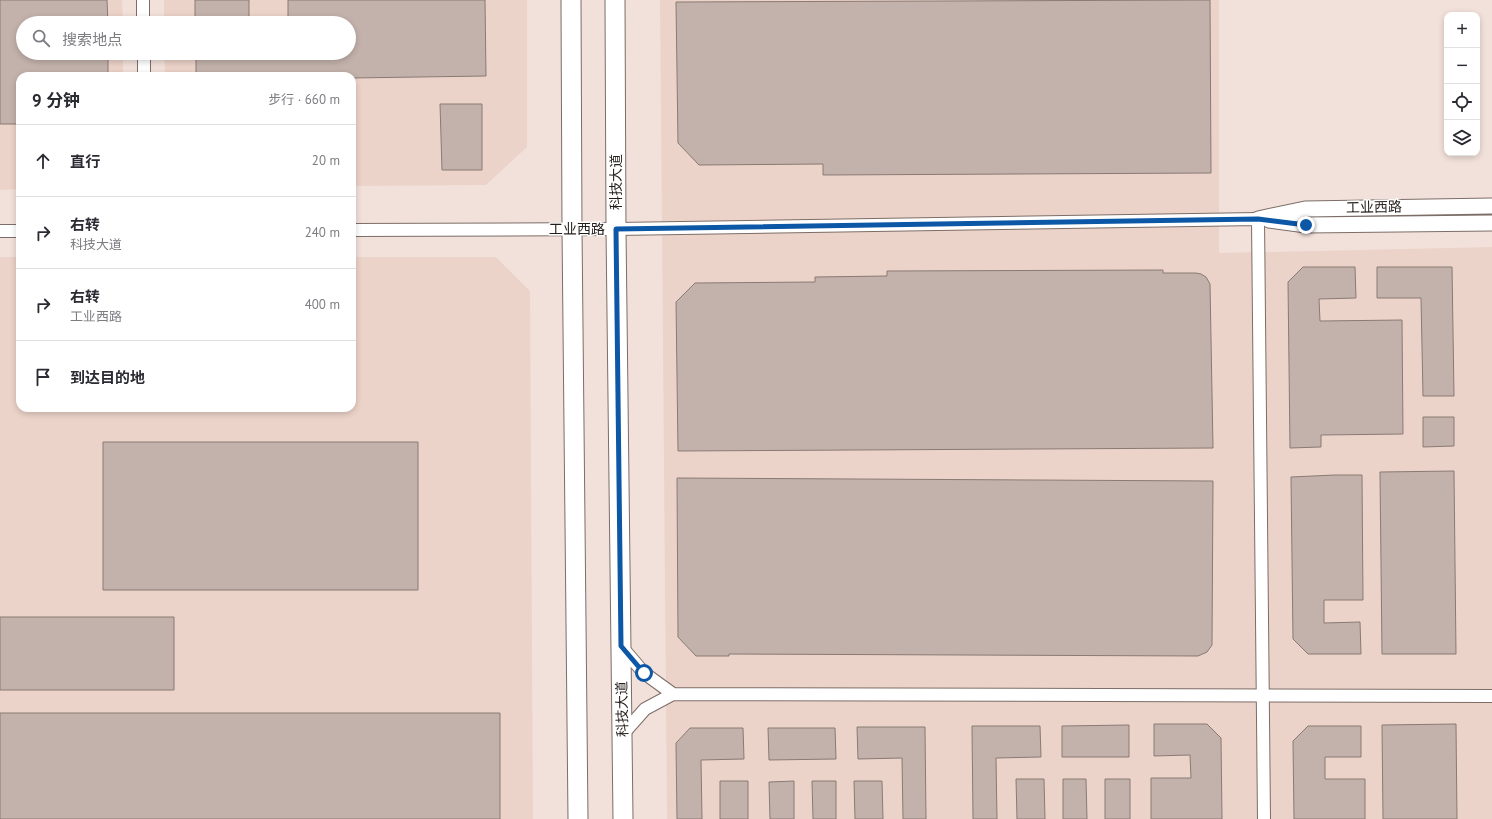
<!DOCTYPE html>
<html lang="zh">
<head>
<meta charset="utf-8">
<style>
  body { margin:0; font-family:"PT Sans","Noto Sans SC",sans-serif; background:#f7f7f7; color:#2b2b33 }
  .controls { position:absolute; right:12px; top:12px; display:grid; overflow:hidden; border-radius:8px; box-shadow:0 2px 6px #0003 }
  .controls button { width:36px; height:36px; display:grid; place-items:center; padding:0; border:0; border-bottom:1px solid #e1e1e2; background:#fff; color:#2b2b33; font:20px sans-serif }
  .stop { position:absolute; width:12px; height:12px; margin:-9px; border:3px solid #0c57a6; border-radius:50%; background:#fff }
  .stop.end { background:#0c57a6; border-color:#fff; box-shadow:0 1px 4px #0008 }
  .list { margin:0; padding:0; list-style:none }
  h2 { display:flex; justify-content:space-between; align-items:center; height:52px; margin:0; padding:0 16px; font-size:17px }
  h2 small { font-size:13px; font-weight:400; color:#7c7c81 }
  .list li { display:grid; grid-template-columns:26px 1fr auto; gap:12px; align-items:center; box-sizing:border-box; height:72px; padding:0 16px; border-top:1px solid #e1e1e2 }
  .list b { display:block; font-size:15px; white-space:nowrap }
  .list p { margin:0; font-size:13px; white-space:nowrap; color:#7c7c81 }
  .list em { font-size:13px; font-style:normal; color:#7c7c81 }
  .icon { flex:none; width:22px; height:22px; fill:none; stroke:currentColor; stroke-width:2; stroke-linecap:round; stroke-linejoin:round }
  .map { position:relative; flex:none; width:1492px; height:819px; overflow:hidden }
  .search { position:absolute; background:#fff; box-shadow:0 2px 6px #0003; left:16px; top:16px; width:340px; height:44px; display:flex; align-items:center; gap:10px; box-sizing:border-box; padding:0 14px; border-radius:22px; color:#7c7c81; font-size:15px }
  .panel { position:absolute; background:#fff; box-shadow:0 2px 6px #0003; left:16px; top:72px; width:340px; height:340px; border-radius:12px }
  .map>svg:first-child { display:block }
  .built { fill:#ecd3c9 }
  .building { fill:#c3b2ab; stroke:#897a73 }
  .lines { fill:none; stroke-linecap:round; stroke-linejoin:round }
  .minor-casing { stroke:#7c6d67; stroke-width:14 }
  .tertiary-casing { stroke:#7c6d67; stroke-width:17 }
  .primary-casing { stroke:#7c6d67; stroke-width:21 }
  .minor { stroke:#fff; stroke-width:12 }
  .tertiary { stroke:#fff; stroke-width:15 }
  .primary { stroke:#fff; stroke-width:19 }
  .route { stroke:#0c57a6; stroke-width:5 }
  .labels { text-anchor:middle; stroke-width:3; stroke-linejoin:round; paint-order:stroke }
  .street-label { font-size:14px; fill:#241e1b; stroke:#fff }
</style>
</head>
<body>
<div class="map">
<svg width="1492" height="819" viewBox="0 0 1492 819">
  <rect width="100%" height="100%" fill="#f2e1da"/>
  <!-- built -->
  <path class="built" d="M0 0H122L123 23H23V53H123V76H20V189L0 190Z
    M164 0H527V147L486 185 352 186V76H165L164 53H349V23H164Z
    M660 0H1219V253L1492 247V819H667Z
    M0 257H20V408H352V257H496L530 291 533 819H0Z"/>
  <!-- building -->
  <path class="building" d="M0 0H107L108 23H23V53H108V76H20V124H0Z
    M195 0H249V23H195Z
    M288 0H485L486 76 352 78V76H196V53H349V23H288Z
    M1210 0 1211 173 823 175V164L699 165 678 143 676 2Z
    M440 104H482V170H442Z
    M1303 267H1355L1356 298 1319 299 1320 321 1402 320 1403 434 1321 435V447L1290 448 1288 282Z
    M1377 267H1452L1454 396H1423L1421 298H1377Z
    M1163 270V273H1196L1201 274 1206 277 1210 284 1213 448 678 451 676 302 695 283 815 282V277L887 276V271Z
    M1423 417H1454V446L1423 447Z
    M103 442H418V590H103Z
    M1454 471 1456 654H1382L1380 472Z
    M1335 475H1362L1363 600H1324V623L1360 622 1361 654H1308L1293 639 1291 477Z
    M677 478 1213 481 1212 645 1207 652 1198 656 729 654V656H696L678 637Z
    M0 617H174V690H0Z
    M0 713H500V819H0Z
    M1154 724H1207L1221 738 1222 819H1151V778H1191L1190 755 1154 756Z
    M1456 724 1457 819H1383L1382 725Z
    M1129 725V757H1062V726Z
    M972 726H1040L1041 757 996 758 997 819H973Z
    M1308 726H1361V757H1325V779H1365V819H1294L1293 741Z
    M857 727H925L926 819H903L902 758 858 759Z
    M690 728H743L744 759 701 760 702 819H677L676 743Z
    M768 728H835L836 759 769 760Z
    M1016 779H1044L1045 819H1017Z
    M1063 779H1086L1087 819H1063Z
    M1105 779H1130V819H1105Z
    M720 781H748V819H720Z
    M794 781V819H770L769 782Z
    M812 781H836V819H813Z
    M854 781H882L883 819H855Z"/>
  <g class="lines">
    <!-- minor casing -->
    <g class="minor-casing">
      <path id="minor" d="M143 0V23
        M144 53V76
        M352 230 616 229 1258 219 1264 819
        M0 231H20
        M621 646 644 673 673 694
        M622 735 645 709 673 694 1492 696"/>
    </g>
    <!-- tertiary casing -->
    <g class="tertiary-casing">
      <path id="tertiary" d="M1258 219 1305 209 1492 206
        M1269 220 1306 225 1492 223"/>
    </g>
    <!-- primary casing -->
    <g class="primary-casing">
      <path id="primary" d="M571 0 572 229 578 819
        M615 0 616 229 623 819"/>
    </g>
    <!-- minor -->
    <use href="#minor" class="minor"/>
    <!-- tertiary -->
    <use href="#tertiary" class="tertiary"/>
    <!-- primary -->
    <use href="#primary" class="primary"/>
  </g>
  <g class="lines">
    <!-- route -->
    <path class="route" d="M644 673 621 646 616 229 1258 219 1306 225"/>
  </g>
  <g class="labels">
    <!-- street labels -->
    <g class="street-label">
      <text transform="translate(616 182) rotate(-90)" y="5">科技大道</text>
      <text transform="translate(1374 207) rotate(-1)" y="5">工业西路</text>
      <text x="577" y="234">工业西路</text>
      <text transform="translate(622 709) rotate(-91)" y="5">科技大道</text>
    </g>
  </g>
</svg>
<div class="controls">
<button>+</button>
<button>−</button>
<button><svg class="icon" aria-label="locate" viewBox="0 0 24 24"><circle cx="12" cy="12" r="6"/><path d="M12 2v4M12 18v4M2 12h4M18 12h4"/></svg></button>
<button><svg class="icon" aria-label="layers" viewBox="0 0 24 24"><path d="M12 4l9 5-9 5-9-5zM3 14l9 5 9-5"/></svg></button>
</div>
<div class="stop" style="left:644px;top:673px"></div>
<div class="stop end" style="left:1306px;top:225px"></div>
<div class="search"><svg class="icon" aria-label="search" viewBox="0 0 24 24"><circle cx="10" cy="10" r="6"/><path d="M15 15l6 6"/></svg>搜索地点</div>
<section class="panel">
<h2>9 分钟<small>步行 · 660 m</small></h2>
<ul class="list">
<li><svg class="icon" aria-label="ahead" viewBox="0 0 24 24"><path d="M12 20V5M6 11l6-6 6 6"/></svg><div><b>直行</b></div><em>20 m</em></li>
<li><svg class="icon" aria-label="right" viewBox="0 0 24 24"><path d="M7 20v-9h11M14 6l5 5-5 5"/></svg><div><b>右转</b><p>科技大道</p></div><em>240 m</em></li>
<li><svg class="icon" aria-label="right" viewBox="0 0 24 24"><path d="M7 20v-9h11M14 6l5 5-5 5"/></svg><div><b>右转</b><p>工业西路</p></div><em>400 m</em></li>
<li><svg class="icon" aria-label="arrive" viewBox="0 0 24 24"><path d="M6 21V4h12l-3 4 3 4H6"/></svg><div><b>到达目的地</b></div></li>
</ul>
</section>
</div>
</body>
</html>
